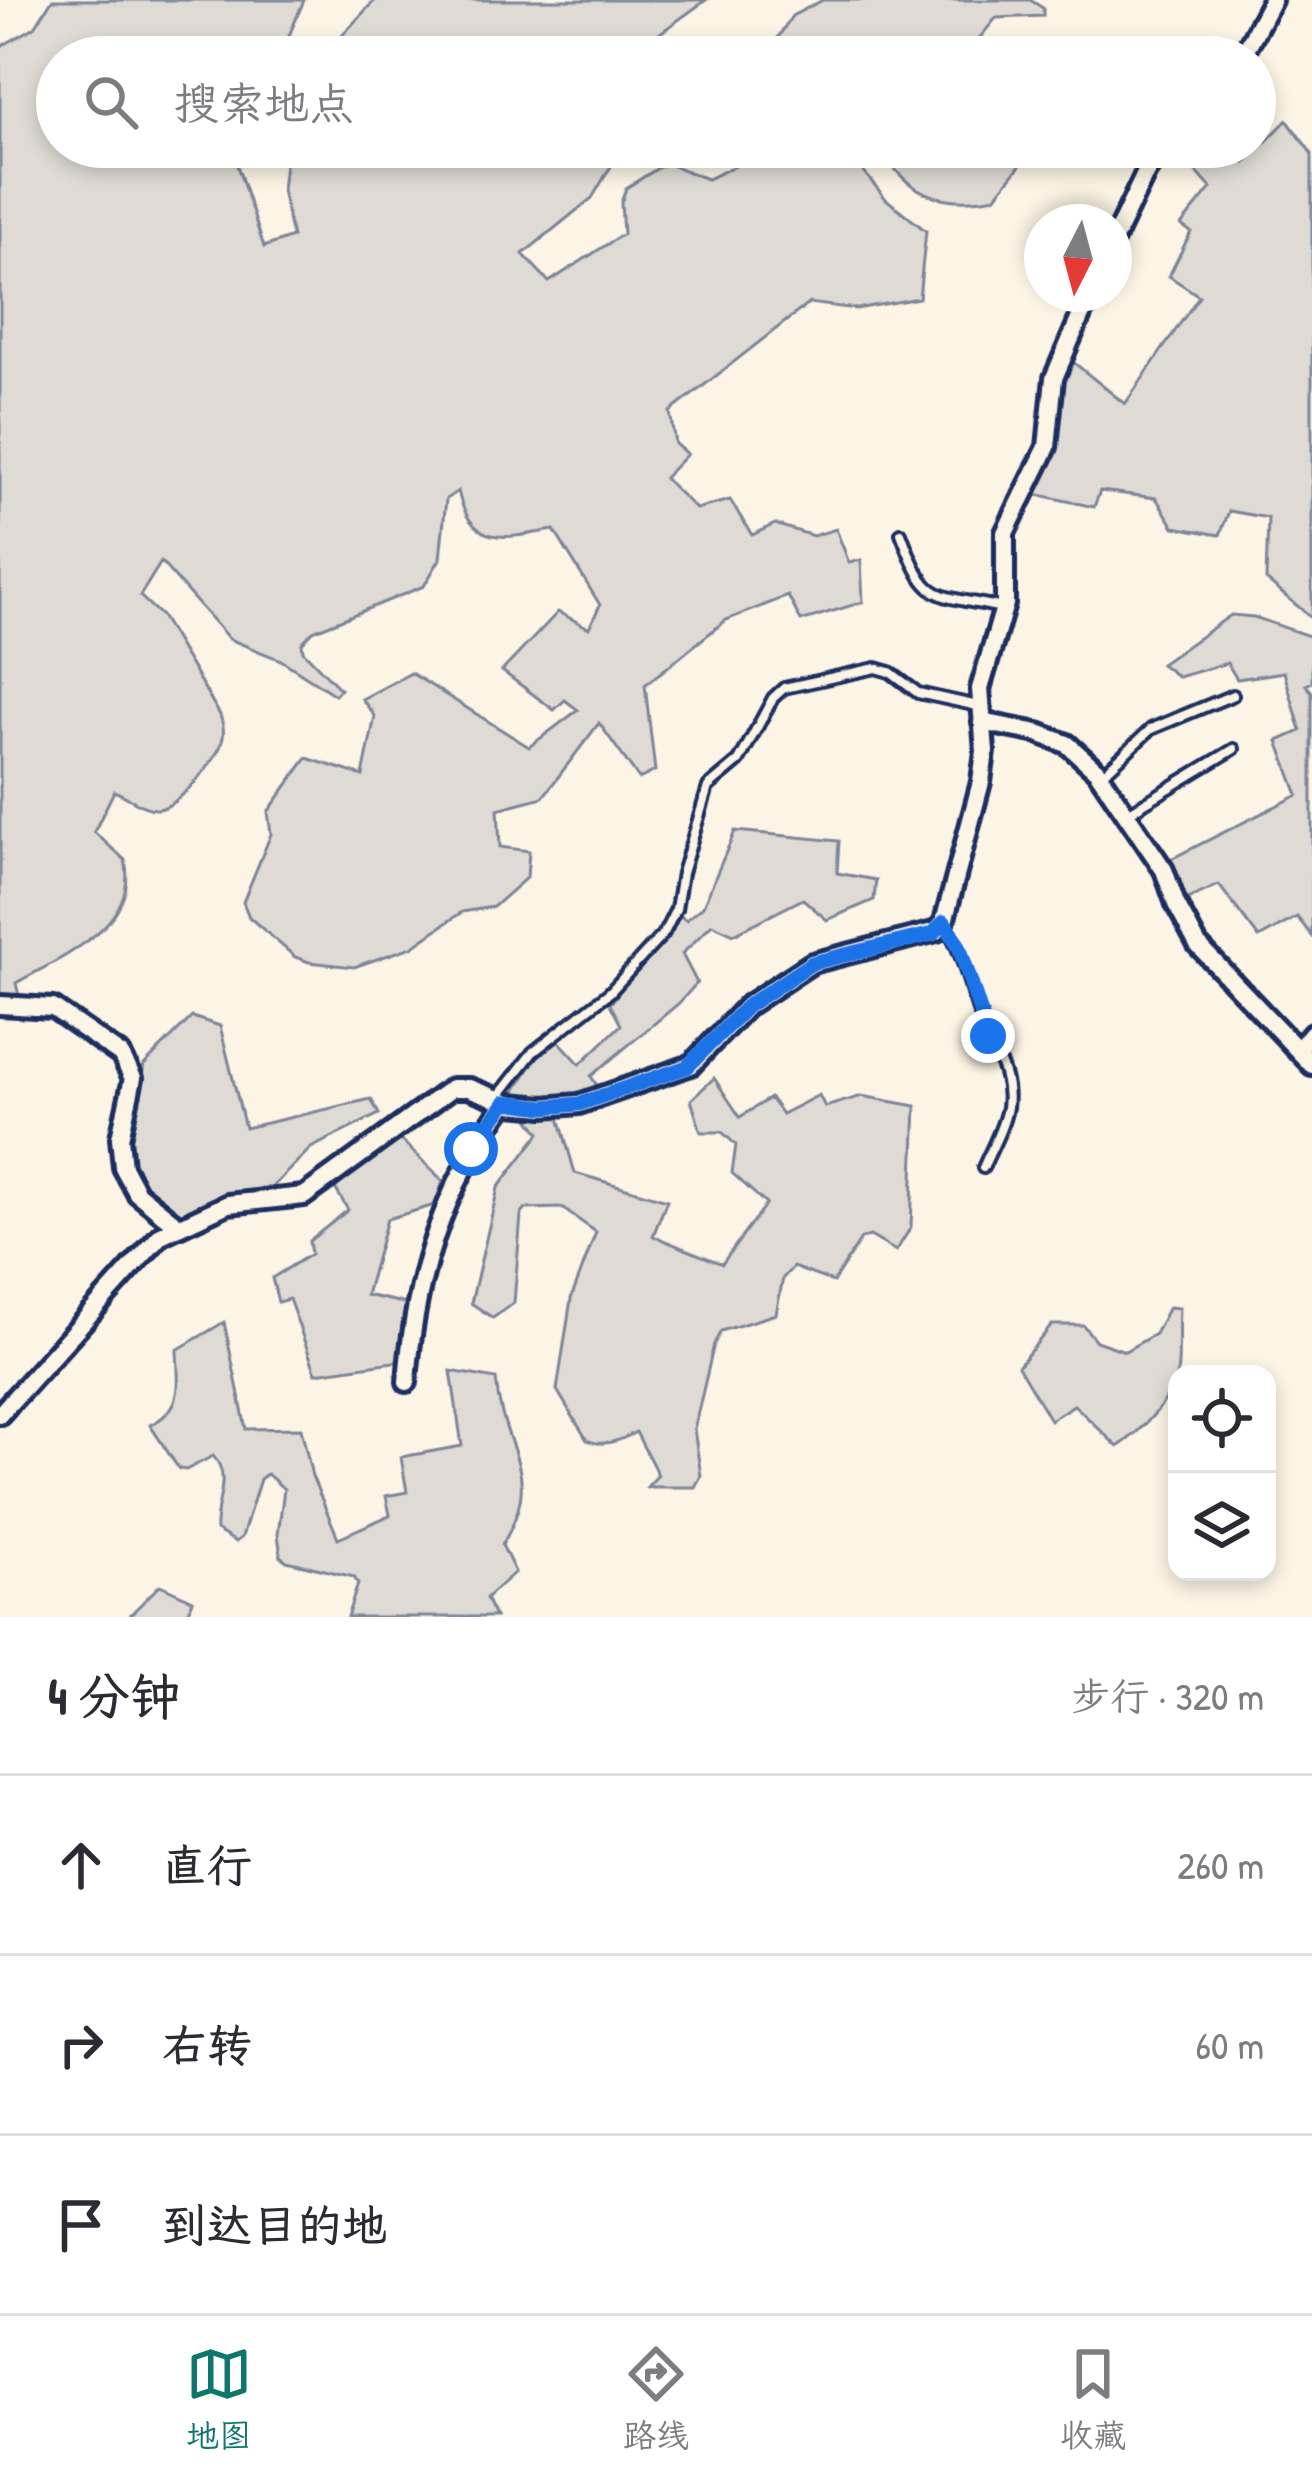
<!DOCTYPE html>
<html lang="zh">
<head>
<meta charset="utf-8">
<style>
  body { margin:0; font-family:"Patrick Hand","LXGW WenKai TC",sans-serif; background:#f7f7f7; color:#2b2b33 }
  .controls { position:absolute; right:36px; bottom:36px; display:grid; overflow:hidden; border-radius:24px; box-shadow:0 6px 18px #0003 }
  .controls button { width:108px; height:108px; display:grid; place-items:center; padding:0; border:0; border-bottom:3px solid #e1e1e2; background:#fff; color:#2b2b33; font:60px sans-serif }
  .compass { position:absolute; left:1024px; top:204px; width:108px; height:108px; border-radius:50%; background:#fff; box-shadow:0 6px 18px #0003; rotate:186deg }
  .stop { position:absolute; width:36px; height:36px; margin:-27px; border:9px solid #1a73e8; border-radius:50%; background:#fff }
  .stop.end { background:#1a73e8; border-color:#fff; box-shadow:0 3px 12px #0008 }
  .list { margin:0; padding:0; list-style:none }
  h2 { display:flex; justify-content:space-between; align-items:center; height:156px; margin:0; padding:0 48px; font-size:51px }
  h2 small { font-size:39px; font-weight:400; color:#7c7c81 }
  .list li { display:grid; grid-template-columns:78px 1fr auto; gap:36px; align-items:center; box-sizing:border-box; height:180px; padding:0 48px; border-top:3px solid #e1e1e2 }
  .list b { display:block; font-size:45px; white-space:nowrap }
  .list em { font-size:39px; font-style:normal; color:#7c7c81 }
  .icon { flex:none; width:66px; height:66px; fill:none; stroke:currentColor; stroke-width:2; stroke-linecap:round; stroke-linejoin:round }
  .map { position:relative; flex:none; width:1312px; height:1617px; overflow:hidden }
  .search { position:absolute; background:#fff; box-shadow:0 6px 18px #0003; left:36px; right:36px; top:36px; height:132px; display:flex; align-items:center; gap:30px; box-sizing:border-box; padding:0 42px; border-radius:66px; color:#7c7c81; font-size:45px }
  .sheet { height:696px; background:#fff }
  nav { display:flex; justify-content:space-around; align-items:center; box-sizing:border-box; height:168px; border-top:3px solid #e1e1e2; background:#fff; font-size:33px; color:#7c7c81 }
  nav a { display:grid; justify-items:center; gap:6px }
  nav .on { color:#0f766e }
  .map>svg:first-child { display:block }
  .green { fill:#dfdbd4; stroke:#7d8599; stroke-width:3 }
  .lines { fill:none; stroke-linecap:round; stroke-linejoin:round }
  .lane-casing { stroke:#1b2f5e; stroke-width:16 }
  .street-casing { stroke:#1b2f5e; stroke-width:26 }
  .lane { stroke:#fcf5e5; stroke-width:8 }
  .street { stroke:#fcf5e5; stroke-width:16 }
  .route { stroke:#1a73e8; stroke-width:15 }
</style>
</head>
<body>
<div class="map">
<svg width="1312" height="1617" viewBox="0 0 1312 1617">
  <rect width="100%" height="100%" fill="#fcf5e5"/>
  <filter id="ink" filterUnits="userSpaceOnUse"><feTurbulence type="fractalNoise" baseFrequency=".00833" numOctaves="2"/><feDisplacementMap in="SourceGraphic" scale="24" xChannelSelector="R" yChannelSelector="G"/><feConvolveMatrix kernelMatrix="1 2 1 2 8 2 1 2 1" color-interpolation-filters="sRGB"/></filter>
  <g filter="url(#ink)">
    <!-- green -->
    <path class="green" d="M52 0H304L280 57H57V147H231L264 247 292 237 282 190 287 147H614L617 156 592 198 523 254 549 282 623 234 621 203 626 188 666 163 707 179 737 165 749 147H843L886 199 926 231 919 298 856 309 809 303 670 412 675 444 687 454 664 478 696 509 730 500 752 535 775 524 813 536 836 529 849 563 861 560 863 602 801 621 788 596 726 620 645 685 655 771 639 779 599 723 543 797 498 809 500 847 529 851 527 877 493 907 462 912 412 947 354 967 309 962 295 957 249 917 243 902 271 834 268 812 307 758 363 776 375 716 362 699 411 673 529 747 578 710 565 700 554 710 502 671 558 612 589 628 600 605 554 530C506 538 471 549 458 491L446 499 440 559 424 586 313 631 302 643 303 651 340 689 335 695 281 660 229 639 161 562 140 596 161 616 220 715C223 724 225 732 222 742 217 760 177 808 158 809 143 810 128 796 114 791L94 832 125 860C140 925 62 957 16 983L20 1000 0 998V47L35 27Z
      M375 0H706L627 57H322Z
      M823 0H1030L1043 8V16L996 18 964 57H771L768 53 792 16Z
      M1287 120 1312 154V618L1266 580 1268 518 1229 511 1220 535 1174 527 1156 498 1100 491 1094 507 1031 493 1057 443 1060 422 1057 392 1072 361 1125 404 1199 296 1169 276 1191 232 1181 225 1211 188 1186 160 1196 147H1227L1245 163Z
      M881 147H1035L995 197C943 207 905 195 881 147Z
      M1231 615 1254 617 1312 637V682L1306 685 1312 692V936L1297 917 1259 938 1219 885 1183 901 1169 860 1298 795 1278 741 1301 731 1284 672 1237 679 1227 663 1178 677 1161 664Z
      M735 831 839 841 837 873 876 880 874 900 827 920 803 899 734 934 712 924 682 954 697 983 678 1004 591 1076 599 1089C573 1097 537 1108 511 1097L536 1058 557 1039 580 1064 621 1025 610 1004 679 915 686 920 703 906Z
      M192 1017 220 1026 245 1128 371 1099 379 1114 311 1148 266 1193 230 1197 178 1215 138 1183 127 1163V1137L144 1065Z
      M714 1078 740 1117 770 1098 782 1114 819 1095 825 1107 862 1096 916 1106 911 1227 896 1251 870 1236 861 1239 833 1282 793 1267 783 1278 776 1314 721 1331 714 1344 694 1429 701 1476 695 1487H647L658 1475 636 1432C622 1440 603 1448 587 1440L557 1390 571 1299 596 1232 562 1208 526 1209 521 1215 514 1303 493 1318 471 1303 498 1188 540 1133 526 1114H558L575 1173 667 1200 653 1236 722 1264 766 1204 732 1173 736 1145 722 1132H701L691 1100Z
      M397 1136 443 1181 435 1205 387 1219 366 1295 412 1305 401 1361 316 1373 289 1299 278 1302 272 1278 311 1254 309 1241 348 1210 335 1188Z
      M1169 1307 1179 1308C1178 1327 1179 1346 1178 1365 1177 1396 1142 1430 1118 1447L1074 1405 1050 1420 1018 1366 1052 1325H1083L1096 1341 1125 1351 1155 1334Z
      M224 1322 246 1429 301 1428 312 1476 338 1538 390 1515 386 1496 407 1492 401 1457 462 1446 451 1371 496 1379C502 1454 546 1471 502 1545L515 1572 486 1598 495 1617H347L358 1584 354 1577 287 1561 281 1557 278 1534 284 1489 267 1474 260 1479 242 1537 236 1542 216 1530C214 1503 233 1477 213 1456L186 1470 179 1469 150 1425C185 1408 178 1384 177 1350Z
      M160 1585 193 1600 186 1617H128Z"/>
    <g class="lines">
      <!-- lane casing -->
      <g class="lane-casing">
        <path id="lane" d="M901 533C928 605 931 593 1003 608
          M1103 774 1151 729 1233 695
          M1128 813 1234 749
          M944 923C967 958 970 998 988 1036 998 1058 1011 1080 1007 1107 1004 1127 991 1149 983 1168
          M497 1098 533 1052 610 992 664 933 676 909 682 873 708 787 739 761 773 698 784 688 876 668 890 672 918 693 978 706"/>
      </g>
      <!-- street casing -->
      <g class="street-casing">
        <path id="street" d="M1242 57 1272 0
          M1114 239 1146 172 1164 147
          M982 722 1038 733 1067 744 1097 771 1164 870 1176 904 1198 945 1312 1065
          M0 1005 53 1008 121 1055 133 1078 120 1138 123 1167 137 1193 177 1225
          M1299 1049 1312 1033
          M407 1382C415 1275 442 1189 506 1102
          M0 1414 161 1235 228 1204 304 1196 452 1088H469L511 1104 544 1107 579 1104 691 1065 747 1006 812 963 937 931 944 922 981 782 985 751 980 689 1005 604V533L1047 447 1054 378 1090 294"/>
      </g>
      <!-- lane -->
      <use href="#lane" class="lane"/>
      <!-- street -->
      <use href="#street" class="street"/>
    </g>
  </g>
  <g class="lines" filter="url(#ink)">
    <!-- route -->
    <path class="route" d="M471 1149 506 1102 544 1107 579 1104 687 1067 747 1006 812 963 933 934 944 922 959 946 988 1036"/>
  </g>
</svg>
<div class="controls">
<button><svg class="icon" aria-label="locate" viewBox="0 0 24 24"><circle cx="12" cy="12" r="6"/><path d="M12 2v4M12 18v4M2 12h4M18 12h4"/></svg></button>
<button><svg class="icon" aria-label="layers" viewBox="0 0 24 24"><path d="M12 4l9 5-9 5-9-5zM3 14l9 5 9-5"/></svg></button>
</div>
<svg class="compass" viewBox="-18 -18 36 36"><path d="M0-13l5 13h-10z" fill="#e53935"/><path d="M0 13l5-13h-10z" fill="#7c7c81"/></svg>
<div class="stop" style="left:471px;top:1149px"></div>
<div class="stop end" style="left:988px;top:1036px"></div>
<div class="search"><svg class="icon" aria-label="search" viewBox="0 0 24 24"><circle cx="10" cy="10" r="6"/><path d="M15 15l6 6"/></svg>搜索地点</div>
</div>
<section class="sheet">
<h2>4 分钟<small>步行 · 320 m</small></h2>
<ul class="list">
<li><svg class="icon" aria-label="ahead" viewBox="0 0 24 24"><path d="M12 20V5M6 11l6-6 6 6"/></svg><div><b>直行</b></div><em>260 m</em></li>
<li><svg class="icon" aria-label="right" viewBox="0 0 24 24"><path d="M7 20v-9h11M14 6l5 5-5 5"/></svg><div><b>右转</b></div><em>60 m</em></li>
<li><svg class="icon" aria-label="arrive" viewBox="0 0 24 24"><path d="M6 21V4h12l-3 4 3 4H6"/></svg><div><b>到达目的地</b></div></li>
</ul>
</section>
<nav>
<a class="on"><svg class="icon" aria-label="map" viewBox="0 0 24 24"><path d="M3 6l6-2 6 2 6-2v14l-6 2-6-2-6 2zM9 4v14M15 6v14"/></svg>地图</a>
<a><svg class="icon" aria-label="directions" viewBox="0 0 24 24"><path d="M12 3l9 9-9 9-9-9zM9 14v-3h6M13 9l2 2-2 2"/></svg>路线</a>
<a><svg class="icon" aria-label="saved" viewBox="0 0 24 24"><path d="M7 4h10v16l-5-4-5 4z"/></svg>收藏</a>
</nav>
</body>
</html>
